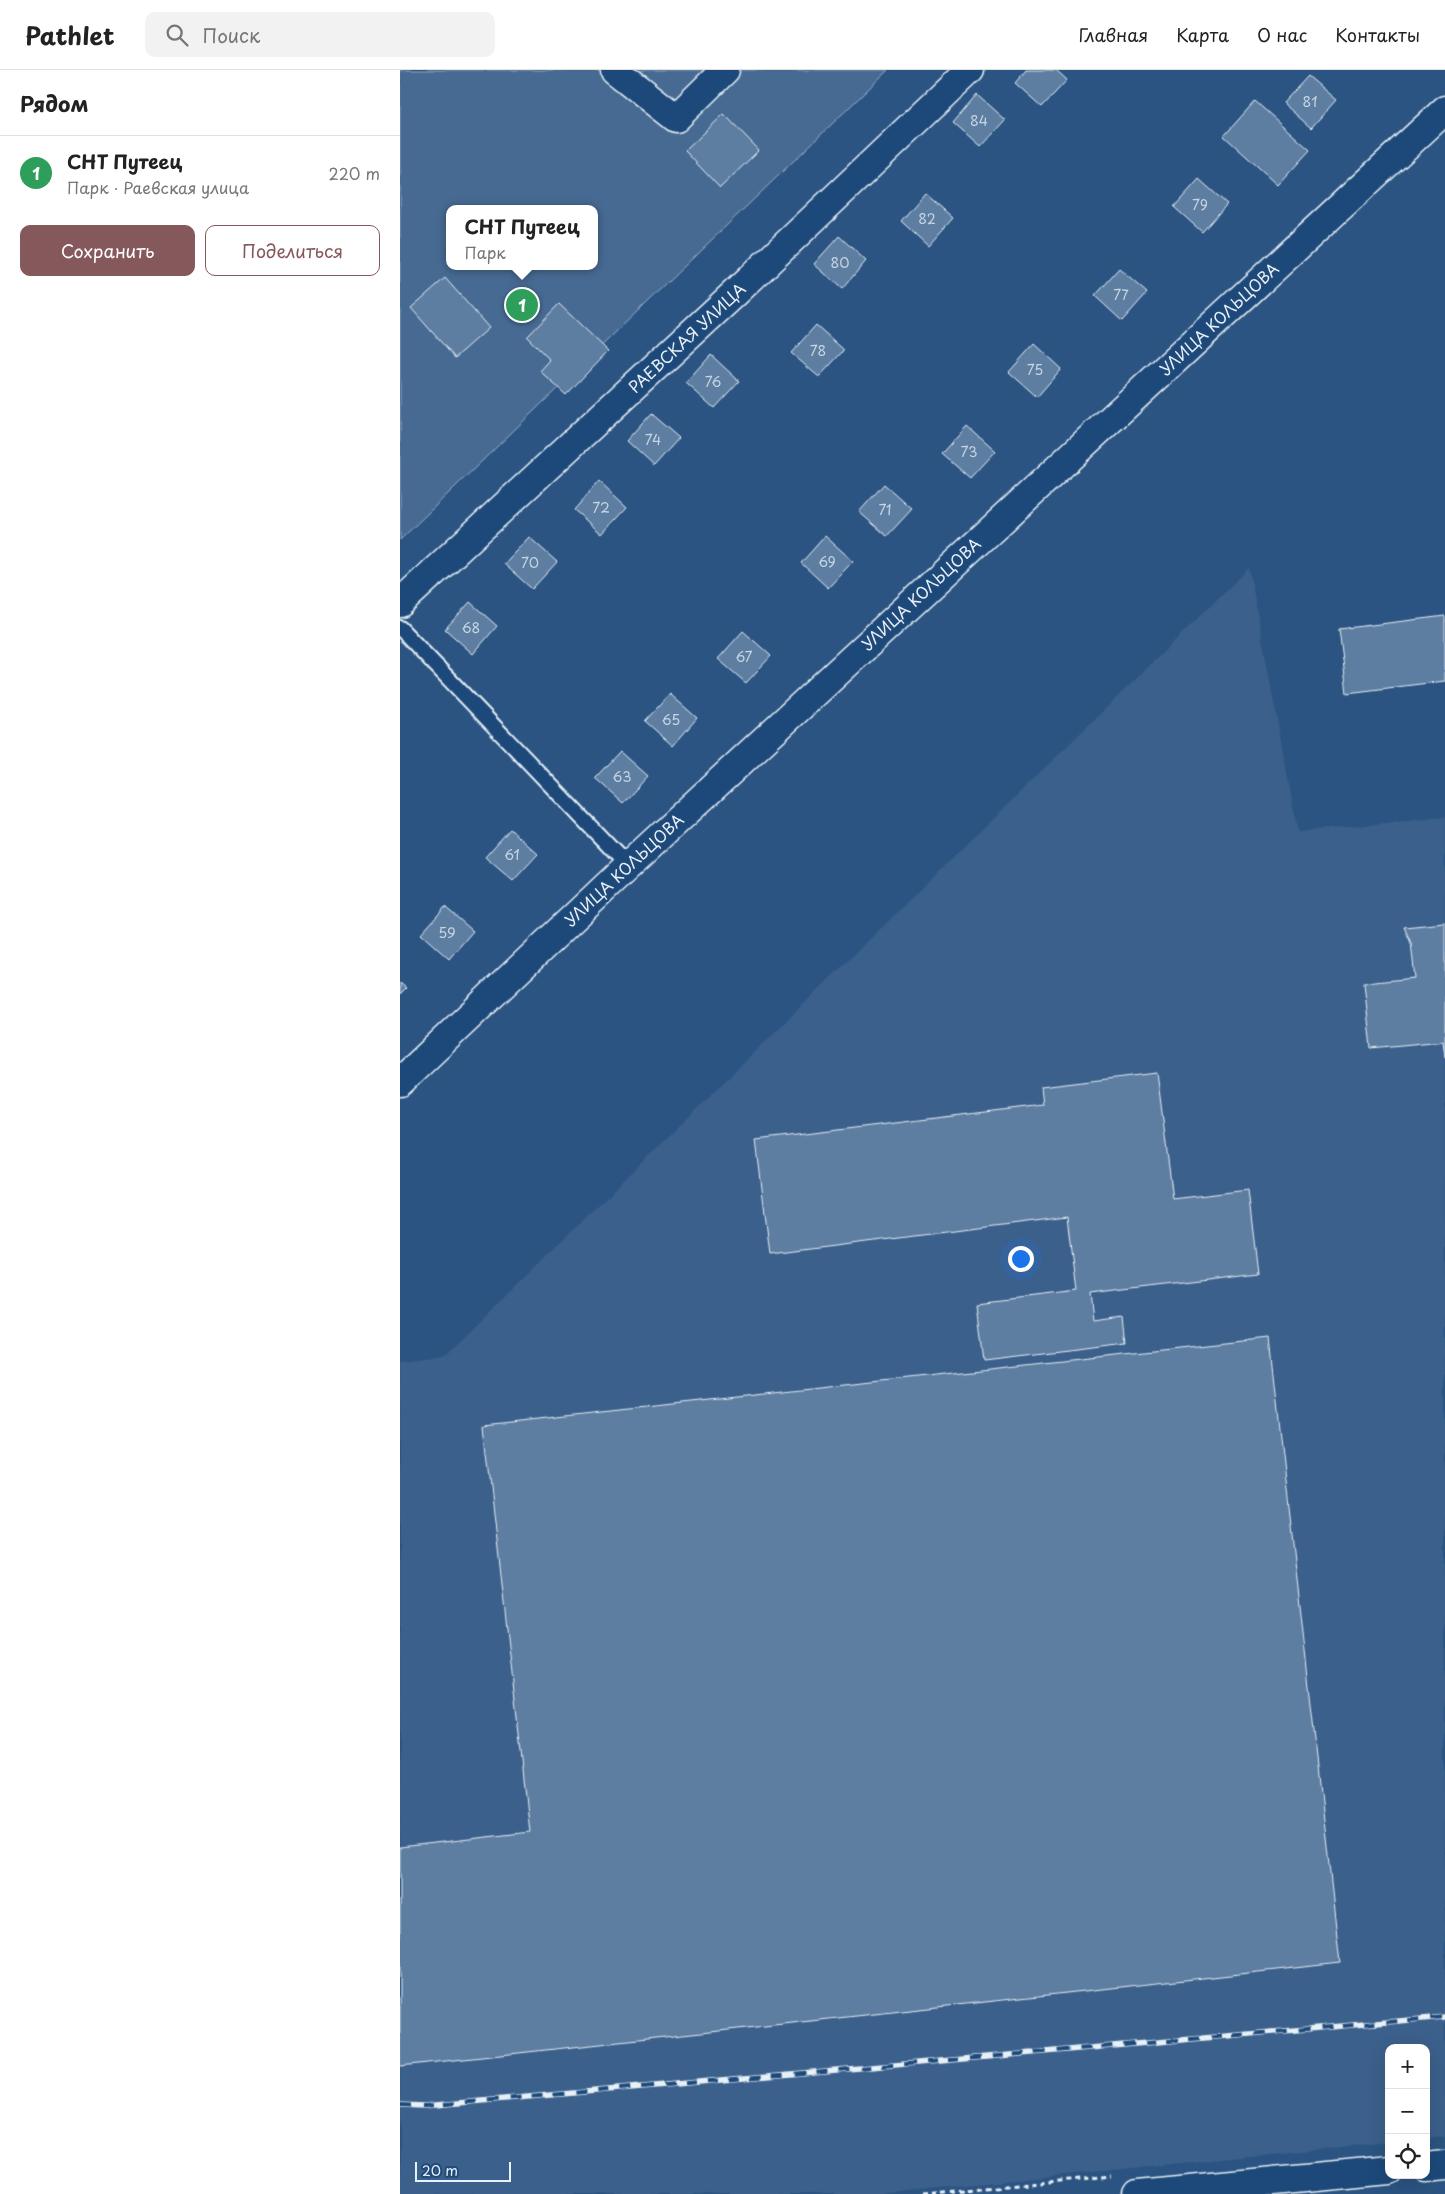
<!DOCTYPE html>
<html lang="ru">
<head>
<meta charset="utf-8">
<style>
  body { margin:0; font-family:"Playpen Sans",sans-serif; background:#f2f2f2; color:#222 }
  .controls { position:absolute; right:15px; bottom:15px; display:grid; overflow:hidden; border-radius:10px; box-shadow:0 5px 20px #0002 }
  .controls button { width:45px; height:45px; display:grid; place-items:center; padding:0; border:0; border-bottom:1px solid #e0e0e0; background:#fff; color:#222; font:25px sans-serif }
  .scale { position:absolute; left:15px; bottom:12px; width:96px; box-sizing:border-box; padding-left:5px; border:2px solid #e8f1f8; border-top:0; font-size:14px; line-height:18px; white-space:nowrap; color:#e8f1f8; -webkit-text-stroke:4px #1f4a7a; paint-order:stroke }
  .you { position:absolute; left:620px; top:1188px; width:18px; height:18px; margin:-12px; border:4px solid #fff; border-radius:50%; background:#1a73e8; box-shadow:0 0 0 8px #1a73e833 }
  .badge { display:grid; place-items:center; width:32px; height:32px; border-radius:50%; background:#85585c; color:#fff; font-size:16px; font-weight:700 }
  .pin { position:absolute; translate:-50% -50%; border:2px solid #fff; box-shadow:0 1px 5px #0006 }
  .popup { position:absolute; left:46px; top:135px; width:152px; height:65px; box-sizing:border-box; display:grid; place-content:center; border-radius:10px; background:#fff; filter:drop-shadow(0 1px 4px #0005); font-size:16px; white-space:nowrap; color:#767676 }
  .popup b { font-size:19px; color:#222 }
  .popup::after { content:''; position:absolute; left:50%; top:100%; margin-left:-10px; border:10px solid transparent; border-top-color:#fff }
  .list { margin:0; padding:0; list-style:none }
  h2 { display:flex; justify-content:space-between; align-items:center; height:65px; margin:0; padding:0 20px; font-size:21px }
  h2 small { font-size:16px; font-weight:400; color:#767676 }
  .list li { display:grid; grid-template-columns:32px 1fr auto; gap:15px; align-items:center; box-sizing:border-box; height:75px; padding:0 20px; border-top:1px solid #e0e0e0 }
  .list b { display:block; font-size:19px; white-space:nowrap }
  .list p { margin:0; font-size:16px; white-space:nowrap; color:#767676 }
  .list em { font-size:16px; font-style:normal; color:#767676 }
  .actions { display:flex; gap:10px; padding:15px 20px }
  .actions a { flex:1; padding:11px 0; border:1px solid #85585c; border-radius:10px; text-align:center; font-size:18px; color:#85585c }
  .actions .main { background:#85585c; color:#fff }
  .icon { flex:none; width:28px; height:28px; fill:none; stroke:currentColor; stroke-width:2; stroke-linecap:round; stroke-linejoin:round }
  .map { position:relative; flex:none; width:1045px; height:2124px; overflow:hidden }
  header { display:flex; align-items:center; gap:30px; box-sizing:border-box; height:70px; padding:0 25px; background:#fff; border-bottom:1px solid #e0e0e0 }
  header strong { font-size:24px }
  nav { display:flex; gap:28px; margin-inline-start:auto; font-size:18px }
  .search { width:350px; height:45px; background:#f2f2f2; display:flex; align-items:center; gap:12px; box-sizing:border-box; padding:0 18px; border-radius:10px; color:#767676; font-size:19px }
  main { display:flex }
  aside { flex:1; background:#fff }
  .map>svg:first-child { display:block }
  .built { fill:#3a608b }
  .green { fill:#476b93; stroke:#98aec6; fill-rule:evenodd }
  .building { fill:#5d7da1; stroke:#e8f1f8 }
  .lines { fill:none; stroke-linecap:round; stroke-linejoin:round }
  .service-casing { stroke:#e8f1f8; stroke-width:18 }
  .minor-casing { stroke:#e8f1f8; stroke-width:31 }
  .path { stroke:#e8f1f8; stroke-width:3; stroke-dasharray:5 4; stroke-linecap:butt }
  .service { stroke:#1f4a7a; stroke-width:14 }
  .minor { stroke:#1f4a7a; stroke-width:28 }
  .rail-casing { stroke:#e8f1f8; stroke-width:5.5 }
  .rail { stroke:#1f4a7a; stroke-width:4; stroke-dasharray:11; stroke-linecap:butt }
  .labels { text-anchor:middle; stroke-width:4.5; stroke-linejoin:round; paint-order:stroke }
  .number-label { font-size:14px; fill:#c5d4e2 }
  .street-label { font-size:16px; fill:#e8f1f8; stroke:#1f4a7a }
</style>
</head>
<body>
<header>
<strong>Pathlet</strong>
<div class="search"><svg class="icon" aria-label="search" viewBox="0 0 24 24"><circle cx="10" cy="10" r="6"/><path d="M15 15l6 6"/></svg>Поиск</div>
<nav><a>Главная</a><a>Карта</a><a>О нас</a><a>Контакты</a></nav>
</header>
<main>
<aside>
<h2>Рядом<small></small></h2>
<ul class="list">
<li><span class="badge" style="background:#2e9e5b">1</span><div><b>СНТ Путеец</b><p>Парк · Раевская улица</p></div><em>220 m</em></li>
</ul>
<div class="actions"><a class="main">Сохранить</a><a>Поделиться</a></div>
</aside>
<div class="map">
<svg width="1045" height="2124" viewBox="0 0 1045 2124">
  <rect width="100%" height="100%" fill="#2b5482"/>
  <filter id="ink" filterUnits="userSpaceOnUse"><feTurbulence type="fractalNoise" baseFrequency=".02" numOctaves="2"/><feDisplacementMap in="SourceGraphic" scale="10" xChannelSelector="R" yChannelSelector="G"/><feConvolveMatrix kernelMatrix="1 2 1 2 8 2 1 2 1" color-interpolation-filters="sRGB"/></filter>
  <g filter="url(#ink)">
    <!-- built -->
    <path class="built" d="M849 498 898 762 1045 747V2066L1026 2068V1978H989V2072L478 2124H0V1291L44 1286Z"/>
    <!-- green -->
    <path class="green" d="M0 0H488L0 470ZM49 139H194V196H49Z"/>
    <!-- building -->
    <path class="building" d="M626 0H656L667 10 642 37 615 13Z
      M908 6 936 30 911 58 883 33Z
      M577 25 605 50 580 77 553 53Z
      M855 31 910 80 878 115 824 66Z
      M324 44 359 80 320 118 285 81Z
      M799 109 827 134 802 162 774 137Z
      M525 123 553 148 528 176 501 151Z
      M439 166 466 191 442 219 414 194Z
      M719 199 747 223 722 251 695 226Z
      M45 208 89 258 55 288 11 238Z
      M159 234 208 281 166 325 140 301 150 290 127 267Z
      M416 255 444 280 419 307 391 283Z
      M634 274 661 299 637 327 609 302Z
      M311 285 339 311 314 338 286 313Z
      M251 344 279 368 254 396 227 371Z
      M567 356 595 381 570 408 542 384Z
      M199 411 227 437 202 464 174 440Z
      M484 414 512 439 487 466 459 442Z
      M425 466 453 491 428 518 401 493Z
      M129 467 157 492 132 519 104 494Z
      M70 532 97 556 73 584 45 559Z
      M1045 546V611L947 623 939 559Z
      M343 561 371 586 346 613 318 589Z
      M270 624 297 648 273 676 245 651Z
      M220 681 248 706 223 733 195 708Z
      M110 759 138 784 113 811 85 787Z
      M45 837 73 861 49 889 21 864Z
      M1045 853V987L1043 971 971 978 964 913 1015 908 1011 873 1004 857Z
      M0 913 6 918 0 924Z
      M757 1003 773 1129 848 1120 858 1204 690 1224 693 1251 724 1247 727 1273 584 1290 577 1233 676 1221 667 1147 370 1184 356 1070 643 1035 641 1017Z
      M870 1268 940 1893 0 1996V1777L130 1762 84 1355Z"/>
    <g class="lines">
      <!-- service casing -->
      <g class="service-casing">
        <path id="service" d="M0 558 228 796"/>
      </g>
      <!-- minor casing -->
      <g class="minor-casing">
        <path id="minor" d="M215 0 276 48 325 0
          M0 533 334 224 570 0
          M0 1012 228 796 1045 40
          M1026 2097 1045 2095
          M737 2124 989 2100"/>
      </g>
      <!-- path -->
      <path class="path" d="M523 2124 712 2106"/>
      <!-- service -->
      <use href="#service" class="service"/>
      <!-- minor -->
      <use href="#minor" class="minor"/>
      <!-- rail casing -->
      <g class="rail-casing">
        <path id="rail" d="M0 2035 24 2036 1045 1947"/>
      </g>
      <!-- rail -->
      <use href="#rail" class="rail"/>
    </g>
  </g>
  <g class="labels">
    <!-- number labels -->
    <g class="number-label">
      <text x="910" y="37">81</text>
      <text x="579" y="56">84</text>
      <text x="800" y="140">79</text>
      <text x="527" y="154">82</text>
      <text x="440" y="198">80</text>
      <text x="721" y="230">77</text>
      <text x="418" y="286">78</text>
      <text x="635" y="305">75</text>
      <text x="313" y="317">76</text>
      <text x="253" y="375">74</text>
      <text x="569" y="387">73</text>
      <text x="201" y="443">72</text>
      <text x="485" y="445">71</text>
      <text x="427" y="497">69</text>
      <text x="130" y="498">70</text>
      <text x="71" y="563">68</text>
      <text x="344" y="592">67</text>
      <text x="271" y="655">65</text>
      <text x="222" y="712">63</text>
      <text x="112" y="790">61</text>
      <text x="47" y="868">59</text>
    </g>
    <!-- street labels -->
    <g class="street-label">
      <text transform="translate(819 249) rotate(-43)" y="6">УЛИЦА КОЛЬЦОВА</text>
      <text transform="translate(287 268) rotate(-43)" y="6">РАЕВСКАЯ УЛИЦА</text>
      <text transform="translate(521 524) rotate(-43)" y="6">УЛИЦА КОЛЬЦОВА</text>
      <text transform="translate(224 800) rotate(-43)" y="6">УЛИЦА КОЛЬЦОВА</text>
    </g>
  </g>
</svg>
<div class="controls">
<button>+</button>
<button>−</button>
<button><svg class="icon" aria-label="locate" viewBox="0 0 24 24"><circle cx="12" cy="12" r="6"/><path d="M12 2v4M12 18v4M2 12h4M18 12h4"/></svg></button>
</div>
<div class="scale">20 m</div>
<div class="you"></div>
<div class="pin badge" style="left:122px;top:235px;background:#2e9e5b">1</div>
<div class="popup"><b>СНТ Путеец</b>Парк</div>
</div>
</main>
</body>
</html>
